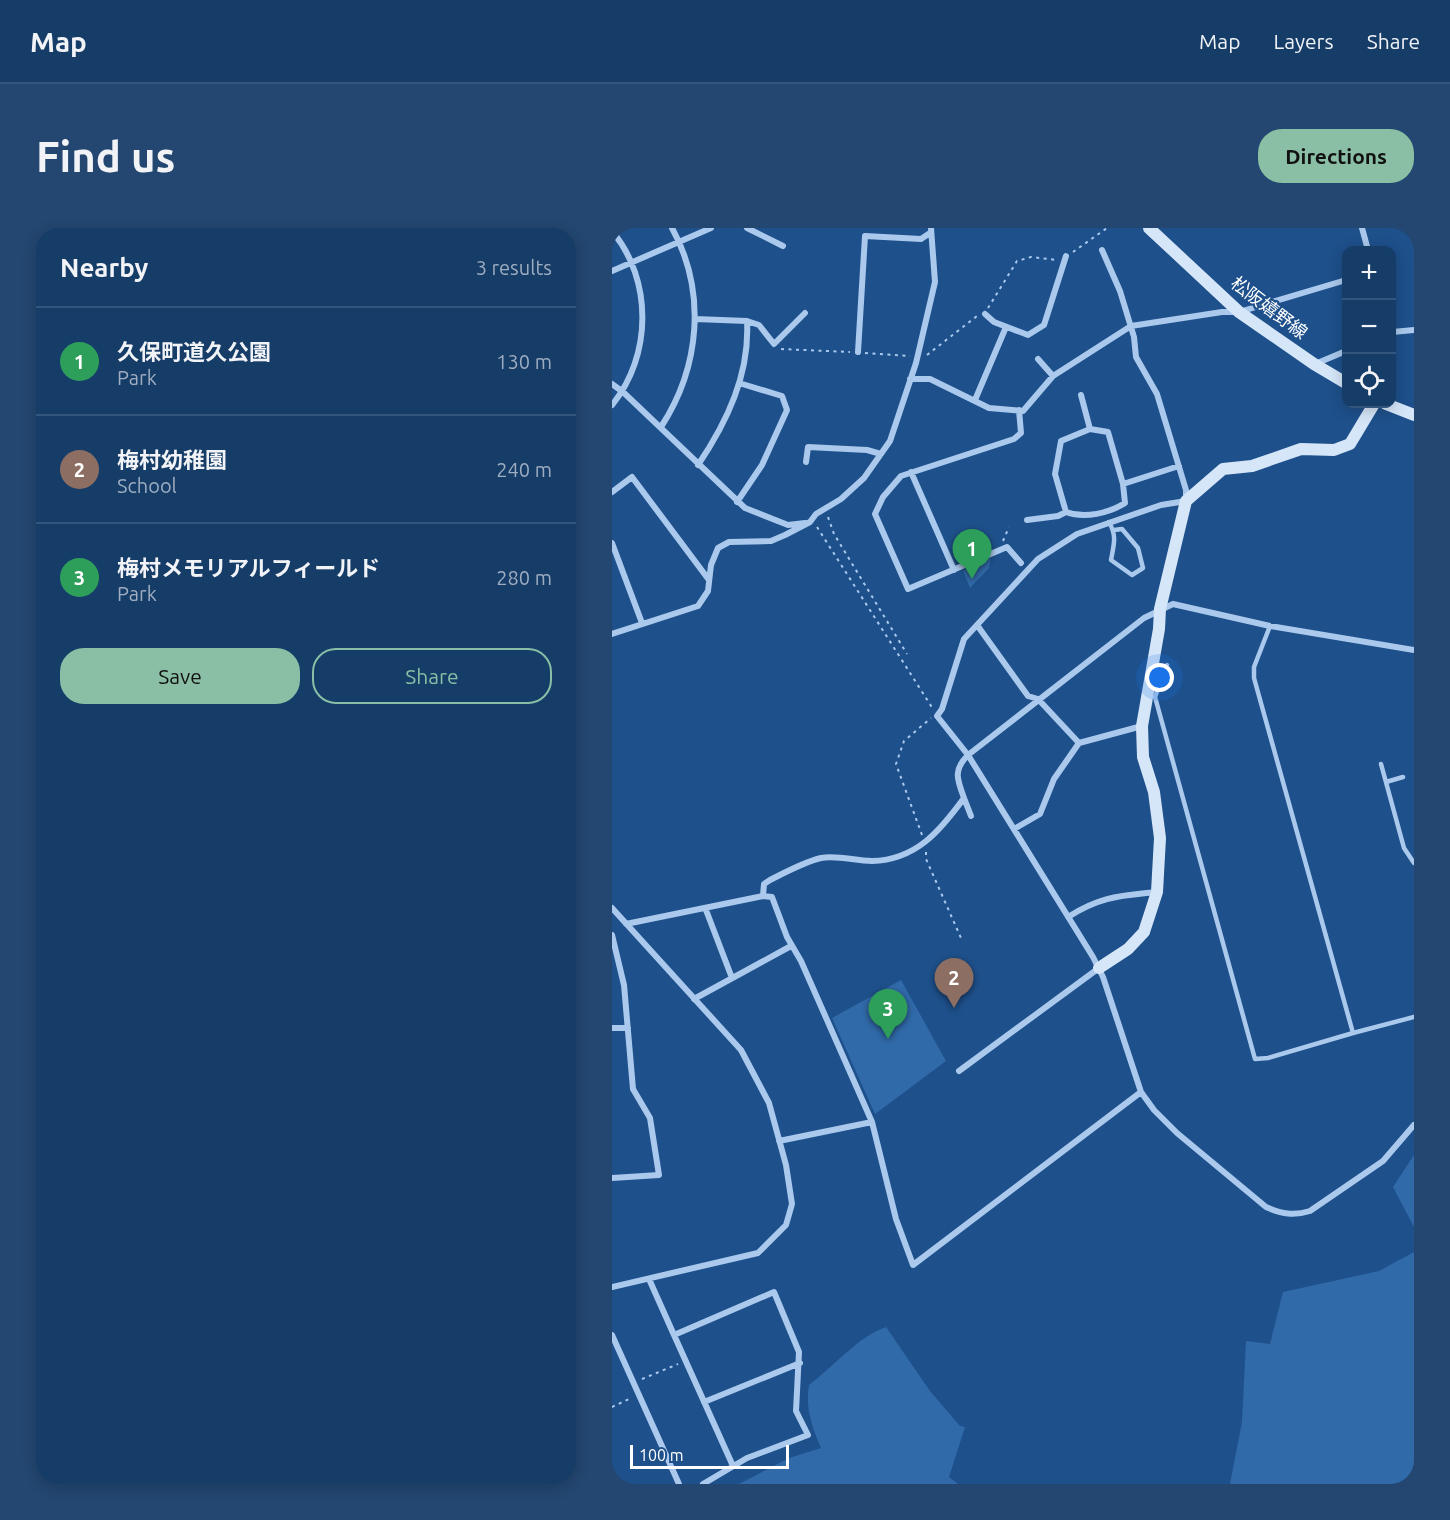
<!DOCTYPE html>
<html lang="en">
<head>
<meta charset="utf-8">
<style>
  body { margin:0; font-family:Ubuntu,"Noto Sans JP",sans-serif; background:#234771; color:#f1f3f6 }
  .controls { position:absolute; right:18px; top:18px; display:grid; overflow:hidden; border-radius:12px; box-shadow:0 3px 15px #0003 }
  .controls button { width:54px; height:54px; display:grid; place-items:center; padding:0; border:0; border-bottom:2px solid #35567c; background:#163c68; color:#f1f3f6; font:30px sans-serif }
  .scale { position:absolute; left:18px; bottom:15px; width:159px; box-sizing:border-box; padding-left:6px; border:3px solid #fff; border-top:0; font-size:16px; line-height:21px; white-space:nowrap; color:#fff; -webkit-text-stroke:4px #1e508b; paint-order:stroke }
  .you { position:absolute; left:548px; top:450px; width:21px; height:21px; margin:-15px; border:4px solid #fff; border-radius:50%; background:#1a73e8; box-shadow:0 0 0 9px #1a73e833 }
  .badge { display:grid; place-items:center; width:39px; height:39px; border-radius:50%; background:#8abfa5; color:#fff; font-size:20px; font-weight:700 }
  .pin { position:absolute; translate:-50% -50px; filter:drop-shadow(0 2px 3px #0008) }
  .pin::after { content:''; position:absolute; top:32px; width:21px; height:18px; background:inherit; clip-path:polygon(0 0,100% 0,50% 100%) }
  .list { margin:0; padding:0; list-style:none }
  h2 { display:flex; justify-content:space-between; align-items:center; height:78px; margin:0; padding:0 24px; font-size:26px }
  h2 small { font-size:20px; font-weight:400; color:#9eadc0 }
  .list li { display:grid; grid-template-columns:39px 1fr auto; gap:18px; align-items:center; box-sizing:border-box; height:108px; padding:0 24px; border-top:2px solid #35567c }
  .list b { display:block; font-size:22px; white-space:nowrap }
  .list p { margin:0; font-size:20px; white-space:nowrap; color:#9eadc0 }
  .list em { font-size:20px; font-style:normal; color:#9eadc0 }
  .actions { display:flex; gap:12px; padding:18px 24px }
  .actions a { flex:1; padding:14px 0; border:2px solid #8abfa5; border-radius:24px; text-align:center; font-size:21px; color:#8abfa5 }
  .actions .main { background:#8abfa5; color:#111 }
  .icon { flex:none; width:33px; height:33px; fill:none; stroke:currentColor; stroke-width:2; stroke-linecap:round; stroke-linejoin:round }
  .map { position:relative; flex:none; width:802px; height:1256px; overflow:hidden; border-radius:24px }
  header { display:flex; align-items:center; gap:36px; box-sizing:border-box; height:84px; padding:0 30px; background:#163c68; border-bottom:2px solid #35567c }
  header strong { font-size:28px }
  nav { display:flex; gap:33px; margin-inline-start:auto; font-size:21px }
  .intro { display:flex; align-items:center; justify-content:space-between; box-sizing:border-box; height:144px; padding:0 36px }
  h1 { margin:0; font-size:42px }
  .button { padding:15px 27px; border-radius:24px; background:#8abfa5; color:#111; font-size:21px; font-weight:700 }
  main { display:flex; gap:36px; padding:0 36px }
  aside { flex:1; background:#163c68; border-radius:24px; box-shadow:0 3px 15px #0003 }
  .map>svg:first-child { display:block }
  .green { fill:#316aa9 }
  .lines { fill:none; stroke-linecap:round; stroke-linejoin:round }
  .path { stroke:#aac9ec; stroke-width:2; stroke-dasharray:3 4.5; stroke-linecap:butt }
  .lane { stroke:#aac9ec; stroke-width:4.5 }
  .street { stroke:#aac9ec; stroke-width:6 }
  .secondary { stroke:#d6e6f9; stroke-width:12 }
  .labels { text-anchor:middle; stroke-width:4.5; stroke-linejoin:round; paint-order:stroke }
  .street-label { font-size:18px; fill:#fff; stroke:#1e508b }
</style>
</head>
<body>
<header>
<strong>Map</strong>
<nav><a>Map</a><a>Layers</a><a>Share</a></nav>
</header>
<div class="intro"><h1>Find us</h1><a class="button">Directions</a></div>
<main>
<aside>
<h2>Nearby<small>3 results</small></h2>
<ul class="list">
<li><span class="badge" style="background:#2e9e5b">1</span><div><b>久保町道久公園</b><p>Park</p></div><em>130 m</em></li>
<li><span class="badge" style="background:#8d6e63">2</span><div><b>梅村幼稚園</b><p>School</p></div><em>240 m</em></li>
<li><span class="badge" style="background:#2e9e5b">3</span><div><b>梅村メモリアルフィールド</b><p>Park</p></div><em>280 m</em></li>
</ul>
<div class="actions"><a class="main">Save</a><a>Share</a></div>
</aside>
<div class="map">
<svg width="802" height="1256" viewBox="0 0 802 1256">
  <rect width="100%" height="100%" fill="#1e508b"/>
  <!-- green -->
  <path class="green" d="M379 330 377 340 358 360 351 343Z
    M289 752 334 833 263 886 220 790Z
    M802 927V999L781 959Z
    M802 1024V1256H618L630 1194 634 1113 658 1116 671 1064 767 1043Z
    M274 1099 318 1163 348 1198 353 1199 337 1249 346 1256H127L177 1230 209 1220C200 1199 193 1180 197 1157 222 1138 247 1108 274 1099Z"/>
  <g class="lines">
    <!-- path -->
    <path class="path" d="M461 24 495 0
      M376 80 405 33 419 29 445 32
      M169 121 238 124
      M253 125 298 128
      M315 127 365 88
      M216 289 222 306 295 426
      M205 299 321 481
      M391 313 397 299
      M310 607 284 536 292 513 319 490
      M314 624V631L349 710
      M30 1151 66 1136
      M0 1179 19 1170"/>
    <!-- lane -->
    <path class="lane" d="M497 294C505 308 502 316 499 332L520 347 531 340 526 320 510 301 502 302
      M658 398 642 439V450L741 805 802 789
      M555 437 543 469 643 831 656 830 741 805
      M769 536 792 620 802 635
      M774 554 791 549"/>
    <!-- street -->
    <path class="street" d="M135 0 171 18
      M750 0 756 22
      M0 3C41 52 40 128 0 177
      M490 22 508 63 522 109 524 129 545 166 574 262V273L549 277 465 306 426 331 352 411 330 481 325 488 356 527 481 729 491 749 529 864 542 882 565 905 654 979C670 986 682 988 698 983L771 933 802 897
      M0 43 99 0
      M373 86 382 94 416 107 432 97 454 28
      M83 91 135 93C138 146 115 194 86 237
      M135 93 147 97 162 116 193 85
      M780 104 802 102
      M246 124 253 8 309 11 318 5
      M426 131 441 148
      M703 136 734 123
      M298 151H318L377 180 411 183 441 148 519 98 610 84H627L734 52
      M0 156 11 164 133 280 176 297 193 295
      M469 167 478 201 496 204 511 256
      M363 172 394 99
      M407 182 409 205 402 211 289 248 271 269 263 286 296 361 395 319 409 335
      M49 199C88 139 95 64 60 0
      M194 234 196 219 255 222 269 226
      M299 244 342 342
      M0 264 20 249 97 352
      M125 274 150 237 175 182 170 168 127 155
      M454 284 443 246 449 213 478 201
      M415 292 446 288 454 284C473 291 497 285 513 275L511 256 567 238
      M0 315 30 395
      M365 397 416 468 426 471 467 515 530 498
      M0 406 86 378 96 363 99 337 106 320 117 314 159 313 173 307 198 294 204 286 229 271 252 250 278 213 304 135 323 54 319 0
      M352 570 359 588
      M402 601 428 586 442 551 467 515
      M151 668 152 656 158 652C174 644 192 634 209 630 226 627 243 633 260 633 304 632 328 603 352 570 345 551 341 542 356 527L532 390 561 376 658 398 802 422
      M0 680 129 822 157 875 174 937 180 976 174 997 146 1025 0 1059
      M94 682 120 750
      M456 689C489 668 508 668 545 664
      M14 696 151 668 160 669 175 709 189 733 260 894 284 991 301 1037 529 864
      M0 707 12 757 21 861 38 890 47 947 0 950
      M82 771 179 718
      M0 800H16
      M347 843 487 740
      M167 913 260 894
      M37 1051 62 1107 162 1064 187 1124 184 1183 196 1207 135 1230 91 1256
      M0 1107 67 1256
      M62 1107 121 1238
      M92 1174 188 1135
      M0 1252 2 1256"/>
    <!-- secondary -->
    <path class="secondary" d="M537 0 627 84 702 136 734 155
      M774 176 802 187
      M487 740 516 721 532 704 545 664 548 610 542 564 531 529 530 498 547 401 548 381 574 273 611 241 640 238 689 221 722 222 738 216 762 176"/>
  </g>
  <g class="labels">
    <!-- street labels -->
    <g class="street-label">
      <text transform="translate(657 80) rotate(37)" y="6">松阪嬉野線</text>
    </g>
  </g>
</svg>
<div class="controls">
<button>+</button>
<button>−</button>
<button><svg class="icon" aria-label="locate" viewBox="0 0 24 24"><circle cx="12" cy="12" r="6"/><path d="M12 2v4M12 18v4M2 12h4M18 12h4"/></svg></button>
</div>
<div class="scale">100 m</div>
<div class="you"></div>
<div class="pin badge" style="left:360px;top:351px;background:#2e9e5b">1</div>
<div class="pin badge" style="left:342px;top:780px;background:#8d6e63">2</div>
<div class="pin badge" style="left:276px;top:811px;background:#2e9e5b">3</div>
</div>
</main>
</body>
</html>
